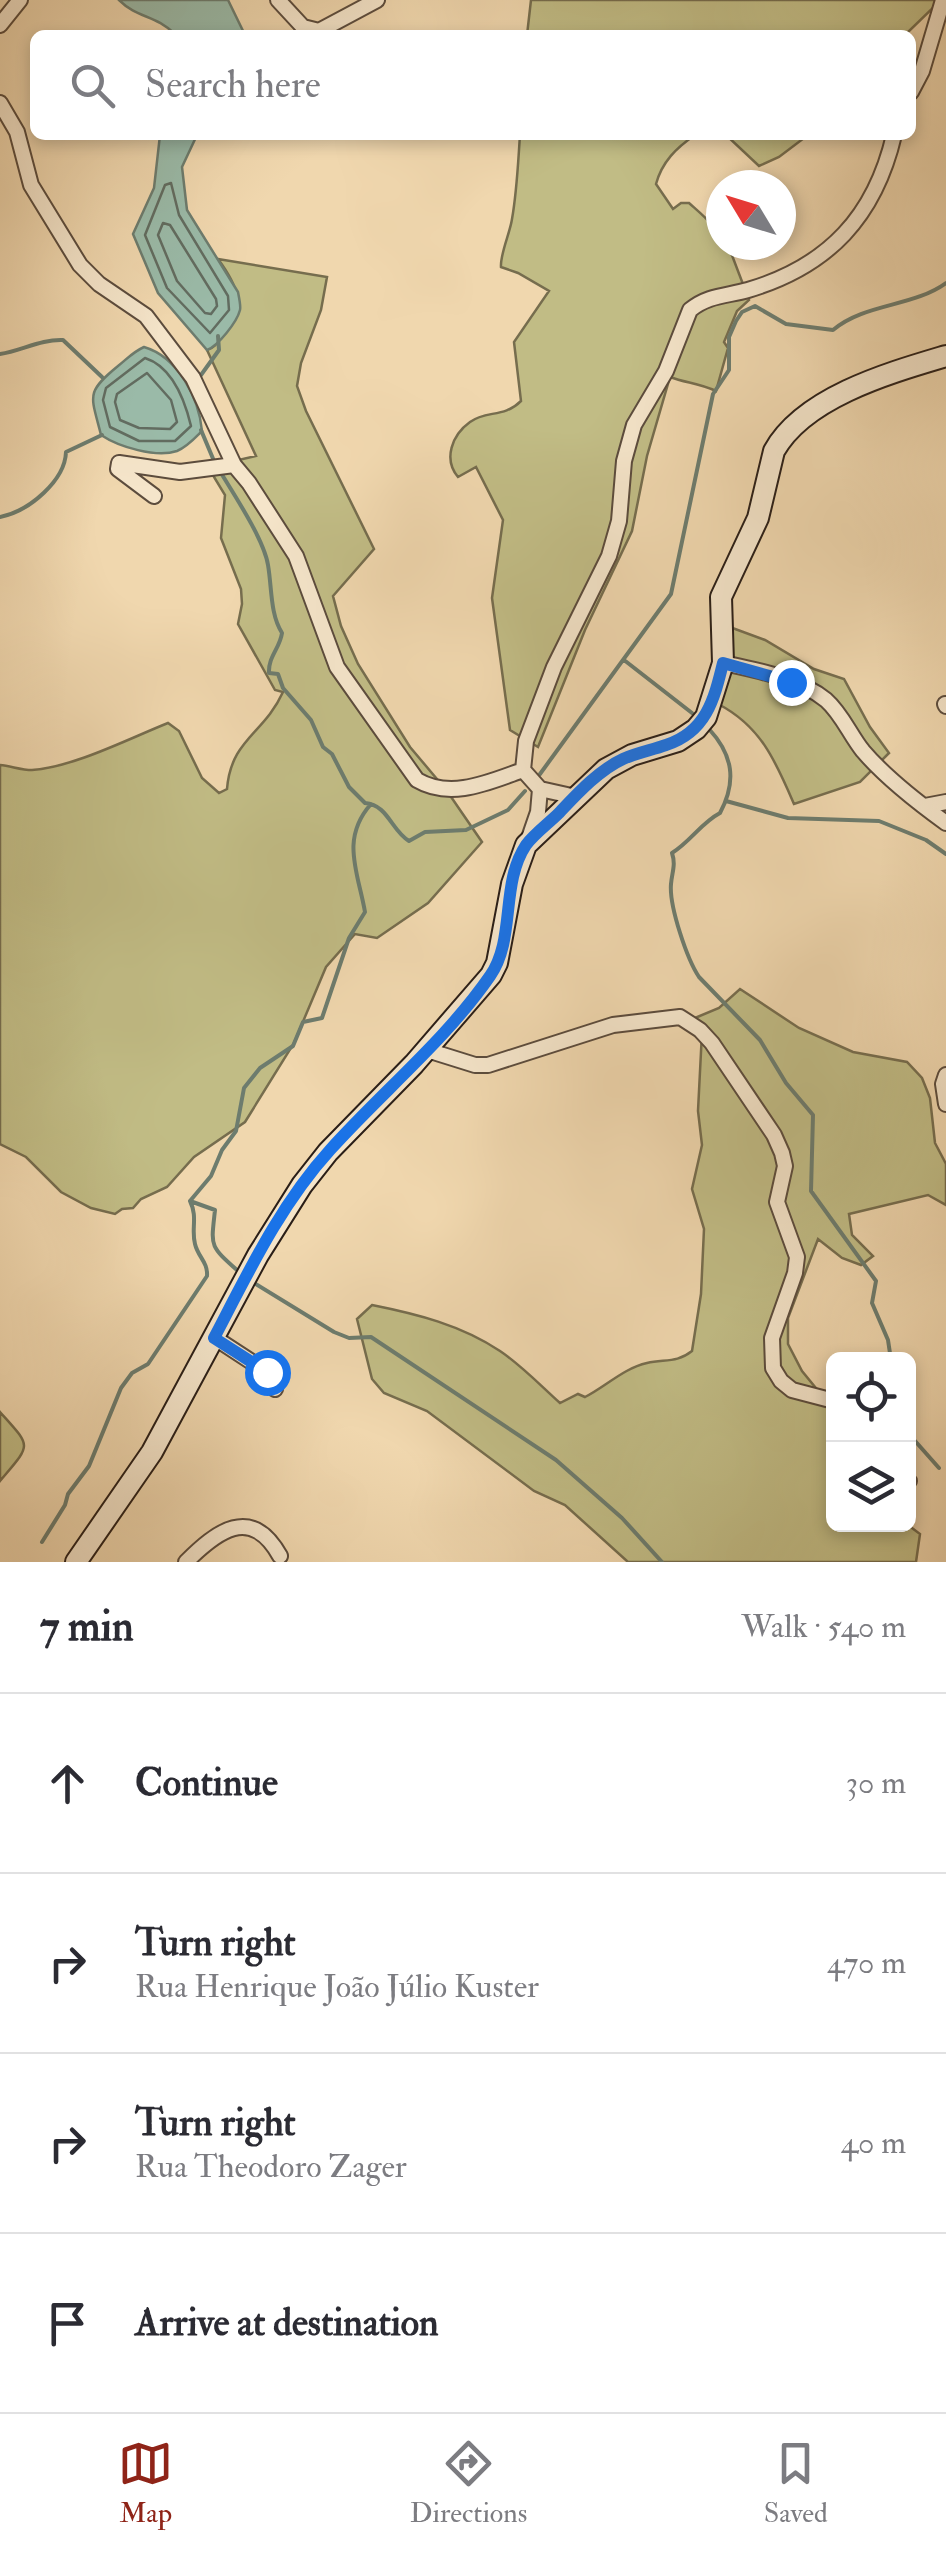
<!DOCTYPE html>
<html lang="en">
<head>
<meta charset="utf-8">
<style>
  body { margin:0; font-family:"IM FELL Double Pica",serif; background:#f7f7f7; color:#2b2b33 }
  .controls { position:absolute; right:30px; bottom:30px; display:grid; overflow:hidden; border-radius:15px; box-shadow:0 5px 15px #0003 }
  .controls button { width:90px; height:90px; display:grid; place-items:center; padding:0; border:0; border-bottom:2px solid #e1e1e2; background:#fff; color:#2b2b33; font:50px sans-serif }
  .compass { position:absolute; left:706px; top:170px; width:90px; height:90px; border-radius:50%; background:#fff; box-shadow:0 5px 15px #0003; rotate:308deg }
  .stop { position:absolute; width:30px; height:30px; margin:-22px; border:8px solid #1a73e8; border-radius:50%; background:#fff }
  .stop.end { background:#1a73e8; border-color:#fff; box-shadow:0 2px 10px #0008 }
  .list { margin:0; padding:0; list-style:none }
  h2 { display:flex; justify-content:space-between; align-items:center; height:130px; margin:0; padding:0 40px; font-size:42px }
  h2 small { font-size:32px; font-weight:400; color:#7c7c81 }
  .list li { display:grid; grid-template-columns:65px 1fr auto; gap:30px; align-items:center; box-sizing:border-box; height:180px; padding:0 40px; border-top:2px solid #e1e1e2 }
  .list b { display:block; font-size:38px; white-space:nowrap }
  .list p { margin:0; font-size:32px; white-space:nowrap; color:#7c7c81 }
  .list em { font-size:32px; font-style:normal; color:#7c7c81 }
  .icon { flex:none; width:55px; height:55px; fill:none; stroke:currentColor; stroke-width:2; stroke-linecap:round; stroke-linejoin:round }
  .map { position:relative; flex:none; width:946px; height:1562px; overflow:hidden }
  .search { position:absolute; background:#fff; box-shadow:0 5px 15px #0003; left:30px; right:30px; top:30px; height:110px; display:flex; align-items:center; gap:25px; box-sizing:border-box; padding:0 35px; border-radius:15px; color:#7c7c81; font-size:38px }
  .sheet { height:850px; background:#fff }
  nav { display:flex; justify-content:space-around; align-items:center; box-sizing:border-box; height:140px; border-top:2px solid #e1e1e2; background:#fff; font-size:28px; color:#7c7c81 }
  nav a { display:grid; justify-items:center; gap:5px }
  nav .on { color:#8f2418 }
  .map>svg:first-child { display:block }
  .green { fill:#c1bc85; stroke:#766d4e; stroke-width:2.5 }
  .water { fill:#9abaa8; stroke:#6d7c6e; stroke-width:2.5 }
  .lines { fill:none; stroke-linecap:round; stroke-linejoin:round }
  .shore { stroke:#626c60; stroke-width:2.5 }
  .stream { stroke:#6d7c6e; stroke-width:4 }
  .street-casing { stroke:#5c4c3d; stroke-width:18 }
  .secondary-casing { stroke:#2a1e17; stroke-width:24 }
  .street { stroke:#f5e5ca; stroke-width:14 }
  .secondary { stroke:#f5e5ca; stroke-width:20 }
  .route { stroke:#1a73e8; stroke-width:12 }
</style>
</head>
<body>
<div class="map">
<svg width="946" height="1562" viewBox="0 0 946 1562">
  <rect width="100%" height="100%" fill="#f0d7ae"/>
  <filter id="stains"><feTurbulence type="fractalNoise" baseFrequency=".002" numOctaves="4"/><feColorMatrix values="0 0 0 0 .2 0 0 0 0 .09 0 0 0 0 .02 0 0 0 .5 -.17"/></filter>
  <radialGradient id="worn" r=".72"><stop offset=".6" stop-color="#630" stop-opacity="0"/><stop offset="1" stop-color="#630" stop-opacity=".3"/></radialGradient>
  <!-- green -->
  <path class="green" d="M531 0H941L905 35H527Z
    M520 135H695C676 148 662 162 656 184L673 209 681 203H689C701 214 720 228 721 245H726L730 250 749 300 737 311 724 342 728 348 716 391C698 383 686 383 670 377L647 456 632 531 585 630 538 747 510 730 492 598 503 520 476 467 458 477C443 459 452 435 470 422 486 410 504 418 521 401L514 342 549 291 518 273 501 267C500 254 510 233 512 219 517 191 518 163 520 135Z
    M726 135H808L779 157 759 166Z
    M218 259 327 277 321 310 301 363 297 386 306 411 374 549 333 596 341 626 358 664 410 747 447 791 482 842 428 903 377 938 355 934 326 967 294 1043 245 1122 194 1157 167 1187 141 1199 133 1208 122 1209 115 1214 91 1208 61 1192 26 1157 0 1144V765C11 766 21 770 32 770 74 767 128 739 168 723L179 731 202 778 219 793 227 789C231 739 264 734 283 692L275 690 238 624 242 604 241 589 221 538 225 495 208 467 256 456 207 350C218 346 217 341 224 333 246 305 238 286 218 259Z
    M727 626 765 640 814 669 844 679 870 727 889 753 860 782 794 804C776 762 761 726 718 704Z
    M740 989 799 1028 853 1052 907 1062 922 1078 930 1098 935 1143 946 1164V1205L928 1195 849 1214 852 1235 873 1256 861 1265 842 1258 818 1239 788 1318V1344L802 1371 833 1409 834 1524 908 1525 920 1534 916 1562H628L565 1505 534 1491 427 1411 384 1393 372 1379 357 1319 372 1305C417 1314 461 1325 500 1351 521 1365 541 1386 560 1403L578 1394 585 1397C605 1387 624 1368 647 1363 665 1359 677 1363 692 1351L701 1294 704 1229 692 1189 702 1145 698 1111 702 1032 695 1018 719 1008Z
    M0 1412C32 1448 32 1443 0 1481Z"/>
  <!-- water -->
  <path class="water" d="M119 0H228L245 35H176C155 14 138 19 119 0Z
    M160 135H197L182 167 187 210 238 292C239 297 241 306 240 310 237 322 218 346 207 350L158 293 133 234 154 188Z
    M144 347C178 357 199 398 202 431 195 438 187 447 177 451 156 458 119 447 101 435 91 395 85 393 118 366 128 358 133 352 144 347Z"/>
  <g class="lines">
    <!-- shore -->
    <path class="shore" d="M171 183 179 215 228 296 229 310 210 333 167 288 145 235 165 185Z
      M163 223 170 225 216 299 217 306 211 314 205 313 177 281 158 235Z
      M145 358C173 367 185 401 191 426L175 441H139L110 427 103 400 106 388Z
      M147 373 171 400 177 422 170 429 139 428 120 420 115 402 117 394Z"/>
    <!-- stream -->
    <path class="stream" d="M0 354C21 351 41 339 63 340L102 377
      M201 375 219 350 218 336
      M201 430 214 461
      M221 473C235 496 264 540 268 565 272 588 270 614 282 633 280 648 268 657 269 673L278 674 283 688 311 720 323 747 332 754 349 787 365 803C388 805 391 830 409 841L425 832 466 830 508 810 525 791
      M0 517C30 511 65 480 66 452L102 435
      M624 660 692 713
      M709 729C733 755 737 781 720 813 701 823 691 841 672 853 676 865 672 872 671 884 669 906 687 959 699 977L760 1040 786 1083 813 1115 811 1191 876 1281 872 1303 888 1340 891 1360
      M540 774 671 594 713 394 729 370V337L736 321 742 312 755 306 786 324 833 330C865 303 913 307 946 283
      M726 801 788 818 879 821 926 840 946 854
      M190 1201 211 1176 222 1150 236 1131 244 1088 260 1068 293 1046 303 1022 322 1018 349 938 365 912C358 872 340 839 371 804
      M190 1201 215 1210C211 1247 209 1245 238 1271
      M254 1283 334 1332 349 1338 371 1337 556 1460 622 1518 662 1562
      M908 1433 939 1468
      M42 1542 65 1505 68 1494 89 1466 121 1388 132 1373 148 1364 207 1276C208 1262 198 1257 195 1244 191 1229 198 1217 190 1201"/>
    <!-- street casing -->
    <g class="street-casing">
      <path id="street" d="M278 0 303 27 319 31 377 0
        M0 25 20 0
        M911 92 922 71 943 0
        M0 103 17 132 31 185 80 265 99 284 146 316 193 378 234 465 249 483 296 556 337 667 417 780C451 800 489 782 523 770L526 741 554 667 609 556 619 521 624 461 634 425 666 371 690 310C708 295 727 296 748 290 829 266 875 216 894 135
        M154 496 118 469 119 463 180 472 234 465
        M723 663C756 670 799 678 826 700 842 714 850 735 863 751 886 778 917 802 946 823
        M945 704 946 706
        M523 770 540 789 538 812 528 841
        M540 789 576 797
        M925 806 946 802
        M427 1050 475 1065H488L613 1025 680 1017 700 1030 712 1043 774 1135 782 1153 785 1166 777 1202 797 1257 795 1273 772 1338 773 1368 781 1381 792 1390 834 1401
        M946 1075 943 1084 946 1104
        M215 1338 267 1372 275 1389
        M908 1481H909
        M186 1562C216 1532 251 1504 280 1556"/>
    </g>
    <!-- secondary casing -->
    <g class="secondary-casing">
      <path id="secondary" d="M76 1562 152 1452 258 1255 302 1185 328 1152 414 1064 491 975 497 963 512 884 526 845 606 769 632 755 678 741 696 729 706 717 723 663 721 597 758 518 774 451C804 397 889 373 946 356"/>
    </g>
    <!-- street -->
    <use href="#street" class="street"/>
    <!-- secondary -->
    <use href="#secondary" class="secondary"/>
  </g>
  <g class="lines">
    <!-- route -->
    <path class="route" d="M267 1372 214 1338C248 1273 280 1205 330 1150 382 1092 445 1041 490 976 516 939 500 884 526 845 534 834 549 823 559 813 577 794 599 770 623 759 636 753 652 750 666 745 706 732 714 700 723 663L791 682"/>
  </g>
  <rect width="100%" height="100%" filter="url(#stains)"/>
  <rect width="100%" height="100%" fill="url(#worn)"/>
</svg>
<div class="controls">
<button><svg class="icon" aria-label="locate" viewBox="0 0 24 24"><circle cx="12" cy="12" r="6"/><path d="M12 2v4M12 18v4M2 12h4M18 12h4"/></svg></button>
<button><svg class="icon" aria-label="layers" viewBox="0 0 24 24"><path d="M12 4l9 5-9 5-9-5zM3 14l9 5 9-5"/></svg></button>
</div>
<svg class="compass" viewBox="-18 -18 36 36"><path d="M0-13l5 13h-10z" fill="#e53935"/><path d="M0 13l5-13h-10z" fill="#7c7c81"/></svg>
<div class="stop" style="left:267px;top:1372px"></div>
<div class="stop end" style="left:791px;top:682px"></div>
<div class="search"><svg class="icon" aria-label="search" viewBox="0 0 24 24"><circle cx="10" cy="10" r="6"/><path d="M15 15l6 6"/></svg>Search here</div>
</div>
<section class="sheet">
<h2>7 min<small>Walk · 540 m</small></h2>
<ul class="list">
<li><svg class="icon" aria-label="ahead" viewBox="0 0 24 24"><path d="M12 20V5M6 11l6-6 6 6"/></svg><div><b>Continue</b></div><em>30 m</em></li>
<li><svg class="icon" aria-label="right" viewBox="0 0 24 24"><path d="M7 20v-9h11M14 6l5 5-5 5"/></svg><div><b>Turn right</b><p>Rua Henrique João Júlio Kuster</p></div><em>470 m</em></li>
<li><svg class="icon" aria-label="right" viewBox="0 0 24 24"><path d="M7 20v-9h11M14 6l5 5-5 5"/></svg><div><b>Turn right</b><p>Rua Theodoro Zager</p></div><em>40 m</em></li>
<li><svg class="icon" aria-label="arrive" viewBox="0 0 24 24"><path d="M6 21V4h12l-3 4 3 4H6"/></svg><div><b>Arrive at destination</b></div></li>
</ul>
</section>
<nav>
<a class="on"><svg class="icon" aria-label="map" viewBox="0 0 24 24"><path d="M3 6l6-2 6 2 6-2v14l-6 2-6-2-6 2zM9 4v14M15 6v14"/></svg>Map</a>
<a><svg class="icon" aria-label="directions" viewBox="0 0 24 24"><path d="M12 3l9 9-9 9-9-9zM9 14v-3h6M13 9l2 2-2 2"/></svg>Directions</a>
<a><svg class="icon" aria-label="saved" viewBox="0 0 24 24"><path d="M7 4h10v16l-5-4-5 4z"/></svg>Saved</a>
</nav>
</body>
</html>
